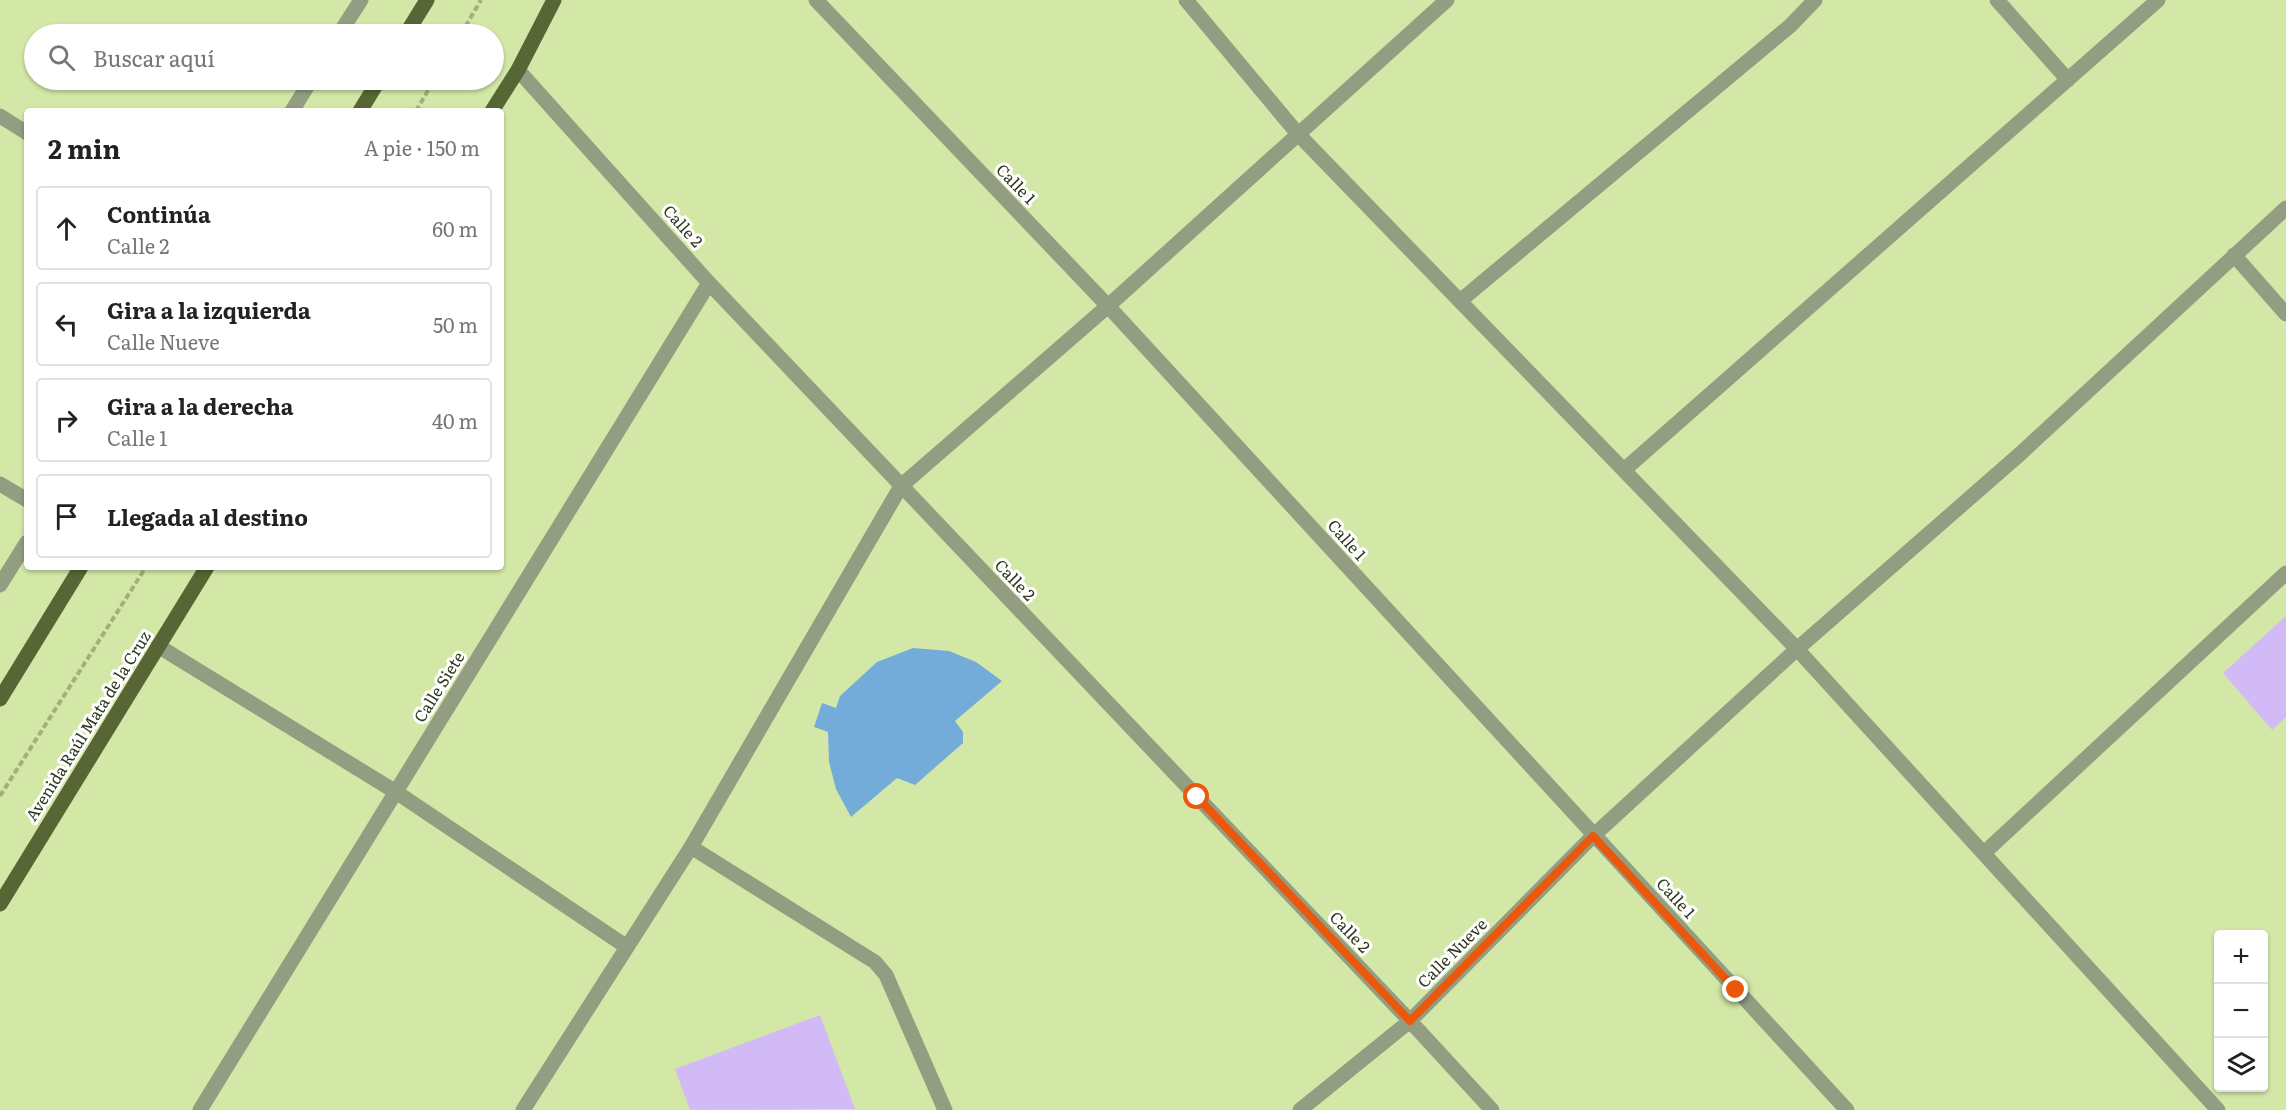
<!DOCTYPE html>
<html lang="es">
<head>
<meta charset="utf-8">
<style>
  body { margin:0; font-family:Literata,serif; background:#f2f2f2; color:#222 }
  .controls { position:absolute; right:18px; bottom:18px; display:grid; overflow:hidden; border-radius:6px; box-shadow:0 2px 4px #0004 }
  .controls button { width:54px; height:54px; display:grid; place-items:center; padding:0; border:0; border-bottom:2px solid #e0e0e0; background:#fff; color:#222; font:30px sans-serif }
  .stop { position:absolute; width:18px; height:18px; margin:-14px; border:4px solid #ea580c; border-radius:50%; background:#fff }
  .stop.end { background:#ea580c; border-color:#fff; box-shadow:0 2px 6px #0008 }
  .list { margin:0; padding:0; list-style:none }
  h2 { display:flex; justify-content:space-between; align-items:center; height:78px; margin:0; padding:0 24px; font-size:26px }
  h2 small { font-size:20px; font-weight:400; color:#767676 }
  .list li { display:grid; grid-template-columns:39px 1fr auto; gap:18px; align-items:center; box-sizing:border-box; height:84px; margin:0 12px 12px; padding:0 12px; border:2px solid #e0e0e0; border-radius:6px }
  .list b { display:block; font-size:22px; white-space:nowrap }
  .list p { margin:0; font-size:20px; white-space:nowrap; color:#767676 }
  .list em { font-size:20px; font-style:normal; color:#767676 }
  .icon { flex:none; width:33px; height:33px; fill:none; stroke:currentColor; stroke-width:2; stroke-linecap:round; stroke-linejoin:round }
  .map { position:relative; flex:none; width:2286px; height:1110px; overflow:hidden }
  .search { position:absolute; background:#fff; box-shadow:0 2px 4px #0004; left:24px; top:24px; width:480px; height:66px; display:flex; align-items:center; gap:15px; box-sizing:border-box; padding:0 21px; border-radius:33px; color:#767676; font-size:22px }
  .panel { position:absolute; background:#fff; box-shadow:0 2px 4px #0004; left:24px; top:108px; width:480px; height:462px; border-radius:6px }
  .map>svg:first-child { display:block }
  .green { fill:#d2baf6 }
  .building { fill:#73acd8 }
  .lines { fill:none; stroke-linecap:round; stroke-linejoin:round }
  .path { stroke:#a0b17c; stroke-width:4; stroke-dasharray:6 3; stroke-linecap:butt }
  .minor { stroke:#939d82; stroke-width:15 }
  .primary { stroke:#576634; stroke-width:15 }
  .route { stroke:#ea580c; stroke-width:8 }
  .labels { text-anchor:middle; stroke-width:6; stroke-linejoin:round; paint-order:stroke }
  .street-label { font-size:16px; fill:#2e361c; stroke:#fff }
</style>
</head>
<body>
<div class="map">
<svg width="2286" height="1110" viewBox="0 0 2286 1110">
  <rect width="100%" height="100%" fill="#d3e8a7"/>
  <!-- green -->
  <path class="green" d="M2286 616V717L2272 730 2223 673Z
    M820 1015 855 1109 690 1110 675 1069Z"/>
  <!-- building -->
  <path class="building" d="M913 648 949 651 976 662 1002 681 955 721 963 732V743L915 785 897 778 851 817 836 789 829 762 828 732 814 727 822 703 836 708 840 696 877 662Z"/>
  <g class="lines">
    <!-- path -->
    <path class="path" d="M461 34 481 0
      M416 111 434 80
      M0 796 146 567"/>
    <!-- minor -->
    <path class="minor" d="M816 0 1108 306 1847 1110
      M1186 0 1298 134 1797 649 2218 1110
      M1997 0 2068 80
      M339 34 361 0
      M518 70 709 283 1410 1021 1492 1110
      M292 111 311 80
      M0 116 27 133
      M2234 255 2286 314
      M1460 301 1790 26 1815 0
      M1624 470 2158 0
      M0 484 27 500
      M0 585 27 542
      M158 646 396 792 627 947
      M691 847 875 962 886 975 945 1110
      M1984 853 2286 573
      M200 1110 709 283
      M523 1110 691 847 901 486 1108 306 1447 0
      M1300 1110 1410 1021 1593 836 1797 649 2020 454 2286 208"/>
    <!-- primary -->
    <path class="primary" d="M406 34 427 0
      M360 111 379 80
      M492 111 518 70 554 0
      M0 699 81 567
      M0 904 207 567"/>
  </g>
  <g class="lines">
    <!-- route -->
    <path class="route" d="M1197 797 1410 1021 1593 836 1736 990"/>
  </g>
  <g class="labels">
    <!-- street labels -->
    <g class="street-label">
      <text transform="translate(1016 184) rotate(46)" y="6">Calle 1</text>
      <text transform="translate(683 226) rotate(48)" y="6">Calle 2</text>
      <text transform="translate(1347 540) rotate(48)" y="6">Calle 1</text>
      <text transform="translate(1015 580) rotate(46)" y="6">Calle 2</text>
      <text transform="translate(439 687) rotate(-58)" y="6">Calle Siete</text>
      <text transform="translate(88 726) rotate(-58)" y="6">Avenida Raúl Mata de la Cruz</text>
      <text transform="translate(1676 898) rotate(47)" y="6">Calle 1</text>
      <text transform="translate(1350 932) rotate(46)" y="6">Calle 2</text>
      <text transform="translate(1452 953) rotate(-45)" y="6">Calle Nueve</text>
    </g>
  </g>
</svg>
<div class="controls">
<button>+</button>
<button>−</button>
<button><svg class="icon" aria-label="layers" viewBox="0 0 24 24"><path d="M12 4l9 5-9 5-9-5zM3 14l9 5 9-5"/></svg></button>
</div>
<div class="stop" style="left:1197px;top:797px"></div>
<div class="stop end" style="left:1736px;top:990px"></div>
<div class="search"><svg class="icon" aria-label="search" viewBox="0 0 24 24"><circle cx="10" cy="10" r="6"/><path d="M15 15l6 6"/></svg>Buscar aquí</div>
<section class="panel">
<h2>2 min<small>A pie · 150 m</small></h2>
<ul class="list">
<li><svg class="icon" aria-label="ahead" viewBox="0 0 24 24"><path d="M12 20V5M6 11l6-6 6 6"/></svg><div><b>Continúa</b><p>Calle 2</p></div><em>60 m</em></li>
<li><svg class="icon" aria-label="left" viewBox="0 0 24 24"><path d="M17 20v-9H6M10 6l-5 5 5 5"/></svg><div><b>Gira a la izquierda</b><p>Calle Nueve</p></div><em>50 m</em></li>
<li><svg class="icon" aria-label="right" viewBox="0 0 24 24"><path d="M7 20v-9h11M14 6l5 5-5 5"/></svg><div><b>Gira a la derecha</b><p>Calle 1</p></div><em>40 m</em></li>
<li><svg class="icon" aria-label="arrive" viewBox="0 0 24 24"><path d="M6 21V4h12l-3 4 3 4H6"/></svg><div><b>Llegada al destino</b></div></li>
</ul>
</section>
</div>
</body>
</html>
